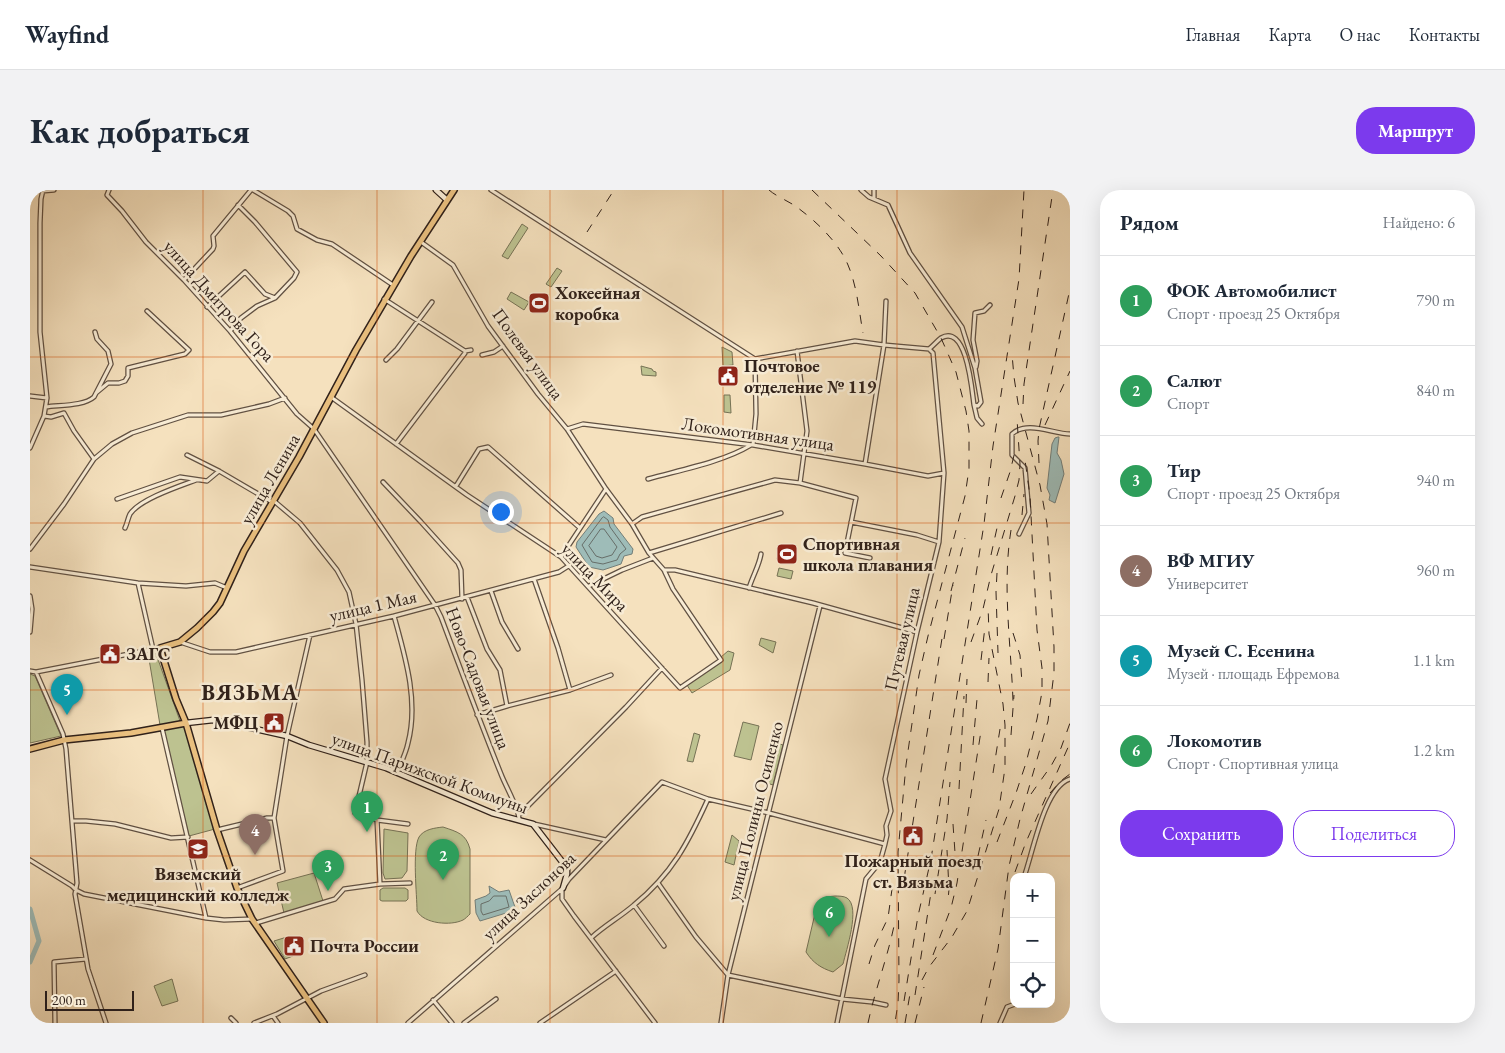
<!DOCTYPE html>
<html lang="ru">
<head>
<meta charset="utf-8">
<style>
  body { margin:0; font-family:"EB Garamond",serif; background:#f2f2f3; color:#1f2937 }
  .controls { position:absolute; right:15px; bottom:15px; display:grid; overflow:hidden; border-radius:10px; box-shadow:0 5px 20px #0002 }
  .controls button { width:45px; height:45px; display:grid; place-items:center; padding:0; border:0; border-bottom:1px solid #e0e1e3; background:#fff; color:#1f2937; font:25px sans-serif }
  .scale { position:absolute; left:15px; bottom:12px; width:89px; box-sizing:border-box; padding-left:5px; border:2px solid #30211a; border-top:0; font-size:14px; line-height:18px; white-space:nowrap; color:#30211a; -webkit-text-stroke:4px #f8ecd5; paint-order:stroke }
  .you { position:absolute; left:470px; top:321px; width:18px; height:18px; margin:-12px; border:4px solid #fff; border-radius:50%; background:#1a73e8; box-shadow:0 0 0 8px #1a73e833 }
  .badge { display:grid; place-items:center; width:32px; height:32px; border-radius:50%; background:#7c3aed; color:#fff; font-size:16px; font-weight:700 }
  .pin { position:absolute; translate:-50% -41px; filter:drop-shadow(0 1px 2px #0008) }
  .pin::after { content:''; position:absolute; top:26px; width:18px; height:15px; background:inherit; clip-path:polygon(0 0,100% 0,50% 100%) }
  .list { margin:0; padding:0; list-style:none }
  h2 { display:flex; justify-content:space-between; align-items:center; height:65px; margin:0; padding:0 20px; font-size:21px }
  h2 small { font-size:16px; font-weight:400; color:#747a83 }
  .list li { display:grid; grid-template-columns:32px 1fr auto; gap:15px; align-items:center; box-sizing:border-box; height:90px; padding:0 20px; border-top:1px solid #e0e1e3 }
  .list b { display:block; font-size:19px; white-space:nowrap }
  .list p { margin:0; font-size:16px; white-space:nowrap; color:#747a83 }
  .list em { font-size:16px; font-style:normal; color:#747a83 }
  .actions { display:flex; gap:10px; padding:15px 20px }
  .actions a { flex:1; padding:11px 0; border:1px solid #7c3aed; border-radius:20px; text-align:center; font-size:18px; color:#7c3aed }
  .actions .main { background:#7c3aed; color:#fff }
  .icon { flex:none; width:28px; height:28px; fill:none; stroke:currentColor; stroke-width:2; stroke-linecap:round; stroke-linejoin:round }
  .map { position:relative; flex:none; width:1040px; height:833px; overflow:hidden; border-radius:20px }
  header { display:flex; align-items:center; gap:30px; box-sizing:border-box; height:70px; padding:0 25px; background:#fff; border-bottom:1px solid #e0e1e3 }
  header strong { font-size:24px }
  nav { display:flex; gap:28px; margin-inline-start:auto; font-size:18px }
  .intro { display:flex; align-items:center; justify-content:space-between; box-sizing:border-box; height:120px; padding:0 30px }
  h1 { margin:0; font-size:35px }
  .button { padding:12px 22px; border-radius:20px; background:#7c3aed; color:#fff; font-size:18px; font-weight:700 }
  main { display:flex; gap:30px; padding:0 30px }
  aside { flex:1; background:#fff; border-radius:20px; box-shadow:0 5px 20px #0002 }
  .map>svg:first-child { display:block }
  .green { fill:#bdc290; stroke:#767255 }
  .water { fill:#9ebcb8; stroke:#727e79 }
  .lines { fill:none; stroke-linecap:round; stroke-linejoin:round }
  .shore { stroke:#676e69; stroke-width:1 }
  .river { stroke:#9ebcb8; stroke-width:5 }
  .street-casing { stroke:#615143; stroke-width:5.5 }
  .secondary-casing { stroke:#30211a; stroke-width:7 }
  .primary-casing { stroke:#30211a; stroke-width:8 }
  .street { stroke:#f8ecd5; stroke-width:3 }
  .secondary { stroke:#f8ecd5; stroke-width:4.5 }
  .primary { stroke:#eac07f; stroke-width:5 }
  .rail { stroke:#30211a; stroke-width:1; stroke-dasharray:9 9; stroke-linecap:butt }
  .grid { fill:none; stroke:#d6530d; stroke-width:1; stroke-opacity:0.55 }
  .labels { text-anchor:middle; stroke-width:5; stroke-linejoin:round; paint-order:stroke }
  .poi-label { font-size:18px; font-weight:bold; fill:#30211a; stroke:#f8ecd5; text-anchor:start }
  .street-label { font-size:18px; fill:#30211a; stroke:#f8ecd5 }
  .district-label { font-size:22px; font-weight:bold; letter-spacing:1px; fill:#30211a; stroke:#f8ecd5 }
</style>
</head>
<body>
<header>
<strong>Wayfind</strong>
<nav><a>Главная</a><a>Карта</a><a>О нас</a><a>Контакты</a></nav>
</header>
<div class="intro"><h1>Как добраться</h1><a class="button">Маршрут</a></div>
<main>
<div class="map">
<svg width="1040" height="833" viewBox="0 0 1040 833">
  <rect width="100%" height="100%" fill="#f5e1be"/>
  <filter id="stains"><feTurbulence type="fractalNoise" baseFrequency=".004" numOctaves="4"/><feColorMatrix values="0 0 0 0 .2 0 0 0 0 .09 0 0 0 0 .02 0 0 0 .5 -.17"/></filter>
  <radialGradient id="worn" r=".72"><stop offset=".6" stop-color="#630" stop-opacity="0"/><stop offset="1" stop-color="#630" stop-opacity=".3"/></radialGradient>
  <!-- green -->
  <path class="green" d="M492 34 498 38 478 69 472 66Z
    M527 78 532 81 521 97 516 94Z
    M481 102 499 112 494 120 477 109Z
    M506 105 517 113 512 120 501 113Z
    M692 157 702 162 703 175 693 176Z
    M611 176 622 179 623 181 626 182V186L612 185Z
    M694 205H700L701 223 694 222Z
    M751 356 764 359 761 372 747 369 748 365 751 366 752 362 749 361Z
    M749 378 763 381 761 389 747 386Z
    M731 448 746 452 743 463 729 455Z
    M125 461 150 531 130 535 118 463Z
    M698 461 704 463 700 480 662 503 657 495 693 471 691 467Z
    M0 484 5 486 31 546 0 553Z
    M713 532 729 536 721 570 704 566Z
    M154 536 185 639 159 646 133 539Z
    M664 543 670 545 663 572 657 571Z
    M747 553 753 555 743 595 737 593Z
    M413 637C428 642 436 644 440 659V724C438 726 435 729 433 730 421 736 394 734 387 721 387 705 382 660 389 647 394 639 405 638 413 637Z
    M354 639 378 643 377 681 372 688 355 689 353 683Z
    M702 645 709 651 704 675 695 672Z
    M284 683 293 711 254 723 247 693Z
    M353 698H375L378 700V709L376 711H352L350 710V700Z
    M805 706C808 706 814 706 817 708 831 717 816 761 813 774L803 782C791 778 783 773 776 762L787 715 796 707Z
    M257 747 263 766 255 769 244 751Z
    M142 789 148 811 132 816 124 796Z"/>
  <!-- water -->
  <path class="water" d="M1028 247H1029L1027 263 1031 270 1034 284 1025 313 1019 310 1020 305 1017 298 1022 254 1025 248Z
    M574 321 583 328 584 334 603 359 602 364 594 366 591 374 573 380 559 377 546 357 547 352 569 324Z
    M459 696 469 702 479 700 486 720 450 731 446 723 445 710 456 706 460 703Z"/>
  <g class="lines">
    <!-- shore -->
    <path class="shore" d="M574 327 578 330 580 337 596 359 590 364 587 370 573 374 562 372 552 355 572 328Z
      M571 339H574L587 357 582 365 572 368 566 366 559 356Z
      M464 706H476L479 717 453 725 451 721V714L459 711Z"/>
    <!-- river -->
    <path class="river" d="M0 719 9 751 0 772"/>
    <!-- street casing -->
    <g class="street-casing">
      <path id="street" d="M79 0 77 5 92 21 116 52 154 90 200 141 267 224 284 239 405 415 411 427C431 480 450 532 471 584 475 595 490 621 489 630
        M223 0 258 21 263 26 267 39 287 50 302 54 363 95
        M461 0 725 169
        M831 0 839 7 858 15 880 63 932 137 945 178 951 212 948 216 944 215C942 201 937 133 911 148 907 151 903 156 899 159
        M844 0V8
        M12 1 24 0
        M154 90 183 59 184 56 183 46 221 0
        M354 109 435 161 441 160
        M177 117 215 82 235 104 245 108
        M200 141 211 128 227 116 245 108 264 88 267 82 225 32 208 15
        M767 161 777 241 770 293
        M452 165 464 162 473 156
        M725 169 825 151 854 155 899 159
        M356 170 367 159 402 112
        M946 177 947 171 943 150 945 123 954 121 960 115
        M66 203 78 193H89L95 191 98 186V178L155 164 159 160 117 121
        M0 206 17 208
        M301 207 437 305 531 367 650 498 691 470 643 399 634 380 619 363 602 334 576 299 537 239 508 204 458 136 423 75 391 52
        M944 215 947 228 952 234
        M16 217C30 215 54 216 64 207L81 174 78 161 67 149 65 142
        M14 226 21 227 34 223 44 241 64 269
        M537 239 553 234 723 255 835 274 898 286 914 283
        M366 254 435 163V161
        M723 255 726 224 725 169
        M0 258 14 226 17 208 10 142V33L11 9 13 0
        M157 265 189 281 242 312
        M835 274 854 155 856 111
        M618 289C650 280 693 272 721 255
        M353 292 391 332 428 373 431 380 432 409
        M426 296 449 259 458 257 550 338
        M87 309 150 287 177 291 189 281
        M244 311 270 333 307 380 319 402 326 434 332 490 337 552V572L325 623 347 630 378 634
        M821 332 887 345 909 352
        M602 334 612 327 745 290 770 293 826 308 815 363 840 368
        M95 338C97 334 98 328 100 324 110 309 150 296 166 290
        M989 344 999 323 995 278 982 265V244C997 230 1023 244 1040 244
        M0 359 34 314 64 269 82 254 102 243 158 225H191L239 214 255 208
        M619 363 751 323
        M531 367 576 299
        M0 377 108 393 156 396 185 393 197 398
        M634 380H645L783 413 887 442
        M504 389 528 458 540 500
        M108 393 123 459
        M559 396 592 380 623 368
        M719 398C723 385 729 376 731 364
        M461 401 472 432 488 459
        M0 406 2 419 0 442
        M437 407 457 459 470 480 477 516
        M364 426C375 466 389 511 378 553 376 563 371 573 367 582
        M150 452 180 462H206L364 426 529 382 540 375
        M0 481 6 482 130 458
        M6 482 33 544 36 559 47 693 45 704 58 779 76 833
        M447 525 477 516 540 500 581 485
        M132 538 176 728
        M490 624 596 517 632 478
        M43 631H56L85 634 141 648 158 647
        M504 634 576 650
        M187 640 237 628H244
        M0 670 42 696 46 700 54 704 176 728 194 730 222 729
        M994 687C1003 663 1014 597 1040 589
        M628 693 666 747 698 785 812 809 842 812 856 815
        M350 694 380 693
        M207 698 253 681 244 628 257 546 280 445
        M532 700V709L544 726 625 833
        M604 715 634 756
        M226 733 305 709 314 699 350 694 347 630
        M561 748C574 736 590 727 604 715 642 684 658 653 678 609
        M403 810 422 833
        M243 826 248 833
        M201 828 206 833
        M25 833 24 772 56 769
        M224 833 247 824 291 801 335 785
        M378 833 533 698 539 689 632 592 678 609 739 623 855 654
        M434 833 466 809
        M510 833 586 781
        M691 833 698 785 790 416
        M807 833 836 689 850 672 855 654 857 645 856 636 861 621 855 589 887 442 909 352 914 283 903 163 899 159
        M970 833 977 817 985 814"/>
    </g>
    <!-- secondary casing -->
    <g class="secondary-casing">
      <path id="secondary" d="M406 0 417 10
        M156 533 183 530 207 535 257 546 279 555 356 578 462 623 503 634 537 678V684L533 698"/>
    </g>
    <!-- primary casing -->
    <g class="primary-casing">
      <path id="primary" d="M0 559 34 550 101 543 156 533
        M294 833 222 729 207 698 187 640 156 533 146 509 130 458 150 452 167 438 183 422 190 413 214 361 269 267 326 160 381 66 424 0"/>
    </g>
    <!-- street -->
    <use href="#street" class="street"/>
    <!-- secondary -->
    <use href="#secondary" class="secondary"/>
    <!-- primary -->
    <use href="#primary" class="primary"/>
    <!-- rail -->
    <path class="rail" d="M739 0C747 7 759 11 768 18 787 32 809 53 818 75 827 96 829 121 833 143
      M782 0 851 66 885 103 911 148 926 182 936 221 939 241V279L935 306 898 446 889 485 876 575 868 662 869 790 868 813 865 833
      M557 42 584 0
      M993 214 994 194 1023 0
      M1015 235 1040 181
      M1009 273 1008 251 1009 239 1040 99
      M971 308 980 282 986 257
      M992 325 994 304
      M981 340C972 396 981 454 983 511
      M961 365 967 338
      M967 383 966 402 968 463
      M921 401 935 348
      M983 443 990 465 992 493
      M914 449 923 395
      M941 452 953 419 961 385 985 306 989 290 990 274 987 229
      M951 470 955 437
      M958 492 959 468
      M936 513 937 489
      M981 545 984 505
      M943 555 947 509
      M963 583 970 539
      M929 599 934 506
      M1020 603 1032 590 1040 584
      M1001 604 1021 576 1031 558 1040 533
      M923 634 926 677
      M967 652 986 603 996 573 1007 529 1012 502V478L1007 440 1000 306 995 270
      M917 660 919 699 918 710
      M948 666 956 630
      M985 682 996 652 1040 553
      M874 689 913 442
      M905 704 917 629 920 592
      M903 765 921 718 927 693 951 541
      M839 774 845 755 858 728 862 699
      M892 790 899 777 922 747 937 721 969 619 975 578V535L973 514 959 444 958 415
      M885 805 902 696
      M874 811 888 726 901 669 954 334 963 256 989 89 994 0
      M838 833C845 800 857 769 864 736
      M875 833 880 804
      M885 833 894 797
      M951 833 968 759 979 676 990 629 1018 531 1024 483V457L1017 334 1010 295 988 213 984 187 982 164"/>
  </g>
  <!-- grid -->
  <path class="grid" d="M173 0V833M347 0V833M520 0V833M693 0V833M867 0V833M0 167H1040M0 333H1040M0 500H1040M0 666H1040"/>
  <!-- icons -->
  <defs>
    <g id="stadium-square" transform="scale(1.125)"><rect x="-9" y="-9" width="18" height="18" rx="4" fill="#8f2418" stroke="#f8ecd5"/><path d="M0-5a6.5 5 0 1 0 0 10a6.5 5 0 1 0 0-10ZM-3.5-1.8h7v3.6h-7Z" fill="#fff"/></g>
    <g id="civic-square" transform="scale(1.125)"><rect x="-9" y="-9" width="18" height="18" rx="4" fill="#8f2418" stroke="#f8ecd5"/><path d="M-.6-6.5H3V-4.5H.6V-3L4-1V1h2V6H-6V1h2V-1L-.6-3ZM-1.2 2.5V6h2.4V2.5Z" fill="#fff"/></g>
    <g id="university-square" transform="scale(1.125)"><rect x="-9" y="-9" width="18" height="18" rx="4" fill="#8f2418" stroke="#f8ecd5"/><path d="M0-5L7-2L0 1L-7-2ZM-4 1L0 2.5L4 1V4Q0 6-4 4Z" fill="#fff"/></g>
  </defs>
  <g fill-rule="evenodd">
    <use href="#stadium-square" x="509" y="113"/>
    <use href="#civic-square" x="698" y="186"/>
    <use href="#stadium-square" x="757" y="364"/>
    <use href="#civic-square" x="80" y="464"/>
    <use href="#civic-square" x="244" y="533"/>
    <use href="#civic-square" x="883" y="646"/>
    <use href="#university-square" x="168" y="659"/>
    <use href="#civic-square" x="264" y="756"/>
  </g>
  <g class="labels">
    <!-- poi labels -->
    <g class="poi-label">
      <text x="525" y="109">Хокеейная<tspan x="525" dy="21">коробка</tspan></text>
      <text x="714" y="182">Почтовое<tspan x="714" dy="21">отделение № 119</tspan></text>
      <text x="773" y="360">Спортивная<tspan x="773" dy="21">школа плавания</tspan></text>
      <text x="96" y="470">ЗАГС</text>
      <text x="228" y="539" text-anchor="end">МФЦ</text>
      <text x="883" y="677" text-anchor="middle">Пожарный поезд<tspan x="883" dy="21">ст. Вязьма</tspan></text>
      <text x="168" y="690" text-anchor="middle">Вяземский<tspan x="168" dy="21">медицинский колледж</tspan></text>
      <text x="280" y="762">Почта России</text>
    </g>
    <!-- street labels -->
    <g class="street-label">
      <text transform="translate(189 111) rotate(48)" y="6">улица Дмитрова Гора</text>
      <text transform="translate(498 164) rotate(54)" y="6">Полевая улица</text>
      <text transform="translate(728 244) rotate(8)" y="6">Локомотивная улица</text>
      <text transform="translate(240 289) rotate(-60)" y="6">улица Ленина</text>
      <text transform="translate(565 387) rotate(46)" y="6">улица Мира</text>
      <text transform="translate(343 416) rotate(-13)" y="6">улица 1 Мая</text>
      <text transform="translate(872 449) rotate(-77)" y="6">Путевая улица</text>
      <text transform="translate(448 488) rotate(69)" y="6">Ново-Садовая улица</text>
      <text transform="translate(400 583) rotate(20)" y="6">улица Парижской Коммуны</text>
      <text transform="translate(725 621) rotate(-76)" y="6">улица Полины Осипенко</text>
      <text transform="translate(499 706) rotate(-43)" y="6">улица Заслонова</text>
    </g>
    <!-- district labels -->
    <g class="district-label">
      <text x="220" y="510">ВЯЗЬМА</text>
    </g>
  </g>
  <rect width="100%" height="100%" filter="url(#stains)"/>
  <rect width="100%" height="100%" fill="url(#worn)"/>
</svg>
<div class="controls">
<button>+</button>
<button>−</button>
<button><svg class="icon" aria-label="locate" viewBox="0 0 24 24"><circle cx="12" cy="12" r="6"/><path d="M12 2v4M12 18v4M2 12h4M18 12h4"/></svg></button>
</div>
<div class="scale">200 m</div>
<div class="you"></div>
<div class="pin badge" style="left:337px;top:642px;background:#2e9e5b">1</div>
<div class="pin badge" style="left:413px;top:690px;background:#2e9e5b">2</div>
<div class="pin badge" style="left:298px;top:701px;background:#2e9e5b">3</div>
<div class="pin badge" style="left:225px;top:665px;background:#8d6e63">4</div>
<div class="pin badge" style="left:37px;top:525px;background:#0f9aa8">5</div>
<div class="pin badge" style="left:799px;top:747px;background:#2e9e5b">6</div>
</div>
<aside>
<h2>Рядом<small>Найдено: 6</small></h2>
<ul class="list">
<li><span class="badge" style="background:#2e9e5b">1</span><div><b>ФОК Автомобилист</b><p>Спорт · проезд 25 Октября</p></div><em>790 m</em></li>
<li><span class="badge" style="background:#2e9e5b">2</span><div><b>Салют</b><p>Спорт</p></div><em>840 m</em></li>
<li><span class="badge" style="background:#2e9e5b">3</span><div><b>Тир</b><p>Спорт · проезд 25 Октября</p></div><em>940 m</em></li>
<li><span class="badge" style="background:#8d6e63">4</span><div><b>ВФ МГИУ</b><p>Университет</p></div><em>960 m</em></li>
<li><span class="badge" style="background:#0f9aa8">5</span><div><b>Музей С. Есенина</b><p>Музей · площадь Ефремова</p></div><em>1.1 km</em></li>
<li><span class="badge" style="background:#2e9e5b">6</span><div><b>Локомотив</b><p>Спорт · Спортивная улица</p></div><em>1.2 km</em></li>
</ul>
<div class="actions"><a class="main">Сохранить</a><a>Поделиться</a></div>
</aside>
</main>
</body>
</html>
